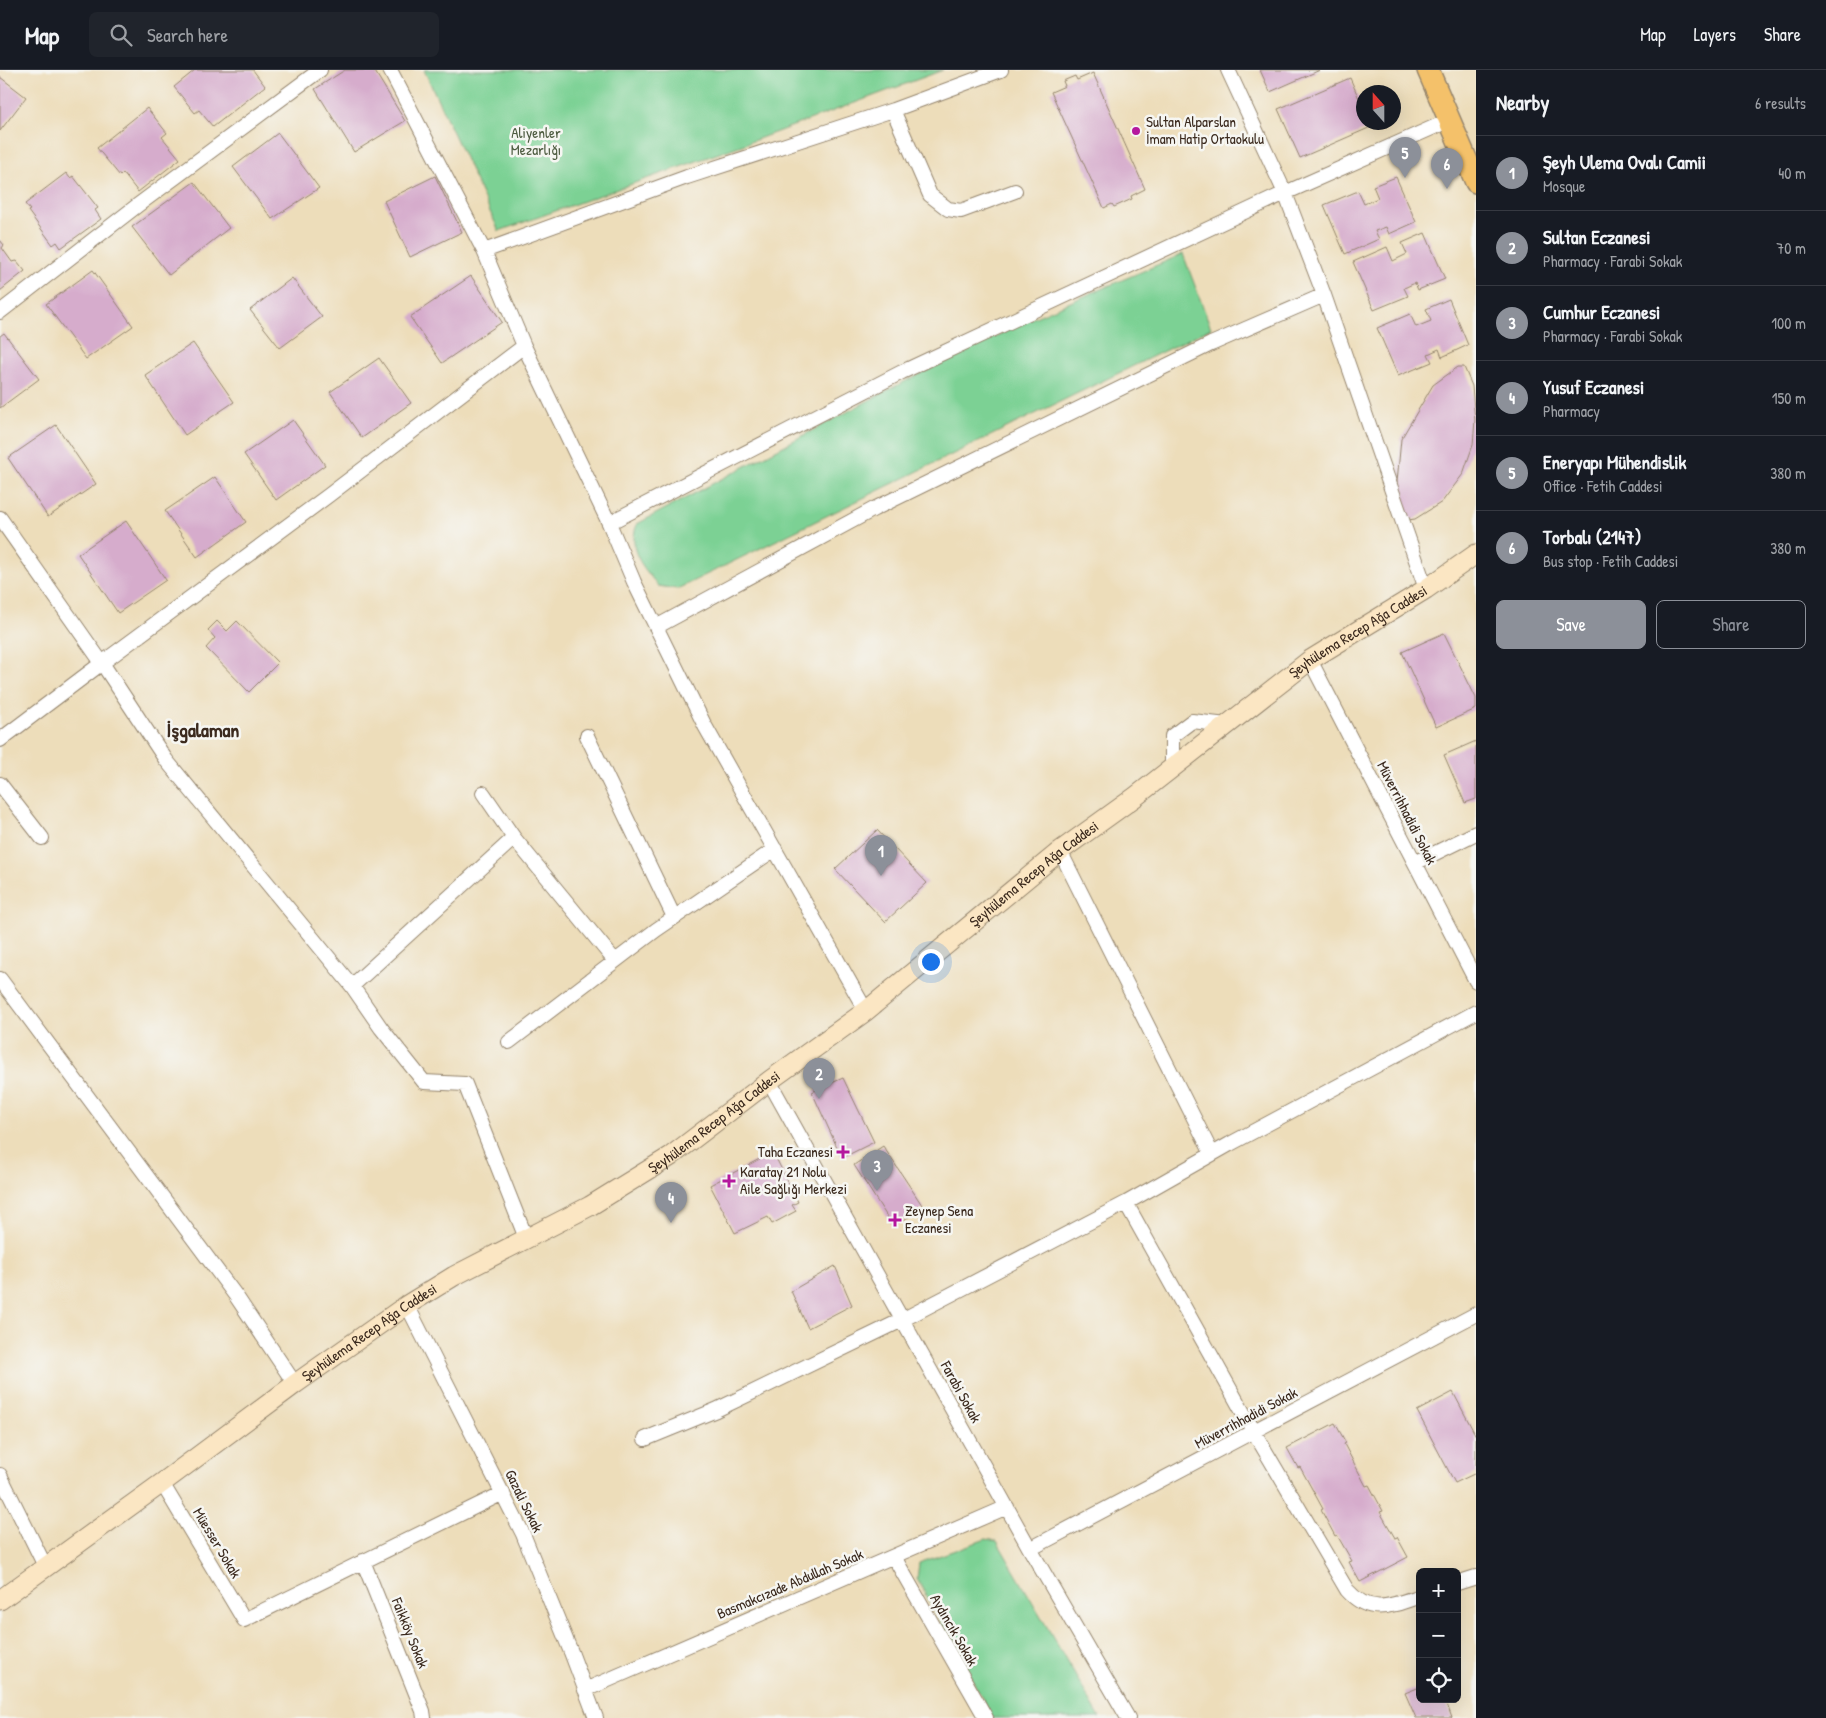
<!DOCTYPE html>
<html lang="en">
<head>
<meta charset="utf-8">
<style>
  body { margin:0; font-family:"Patrick Hand",sans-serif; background:#20242c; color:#f1f3f6 }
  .controls { position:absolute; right:15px; bottom:15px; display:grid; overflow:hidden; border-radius:8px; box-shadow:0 5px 20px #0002 }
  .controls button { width:45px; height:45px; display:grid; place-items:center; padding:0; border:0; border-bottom:1px solid #363941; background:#171b24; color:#f1f3f6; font:25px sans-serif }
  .compass { position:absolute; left:1356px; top:15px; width:45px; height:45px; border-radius:50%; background:#171b24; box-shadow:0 5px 20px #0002; rotate:339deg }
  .you { position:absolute; left:930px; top:891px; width:18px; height:18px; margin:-12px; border:4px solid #fff; border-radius:50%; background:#1a73e8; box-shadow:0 0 0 8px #1a73e833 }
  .badge { display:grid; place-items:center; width:32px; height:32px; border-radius:50%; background:#8c9099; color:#fff; font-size:16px; font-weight:700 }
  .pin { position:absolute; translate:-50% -41px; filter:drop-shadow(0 1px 2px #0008) }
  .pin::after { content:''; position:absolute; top:26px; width:18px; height:15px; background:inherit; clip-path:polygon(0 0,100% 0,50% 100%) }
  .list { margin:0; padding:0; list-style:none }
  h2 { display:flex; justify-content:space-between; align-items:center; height:65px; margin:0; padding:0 20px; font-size:21px }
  h2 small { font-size:16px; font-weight:400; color:#9ea1a6 }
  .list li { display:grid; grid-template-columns:32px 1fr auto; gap:15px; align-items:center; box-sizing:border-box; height:75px; padding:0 20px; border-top:1px solid #363941 }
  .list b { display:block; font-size:19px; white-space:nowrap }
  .list p { margin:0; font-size:16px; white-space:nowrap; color:#9ea1a6 }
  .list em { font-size:16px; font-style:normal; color:#9ea1a6 }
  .actions { display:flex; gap:10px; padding:15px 20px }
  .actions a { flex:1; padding:11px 0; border:1px solid #8c9099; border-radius:8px; text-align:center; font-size:18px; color:#8c9099 }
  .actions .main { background:#8c9099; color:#fff }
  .icon { flex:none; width:28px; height:28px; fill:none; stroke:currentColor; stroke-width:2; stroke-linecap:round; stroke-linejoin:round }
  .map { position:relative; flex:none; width:1476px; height:1648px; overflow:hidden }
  header { display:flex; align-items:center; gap:30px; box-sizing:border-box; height:70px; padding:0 25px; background:#171b24; border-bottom:1px solid #363941 }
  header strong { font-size:24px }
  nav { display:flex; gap:28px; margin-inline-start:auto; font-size:18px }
  .search { width:350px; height:45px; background:#20242c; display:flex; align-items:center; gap:12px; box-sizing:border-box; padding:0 18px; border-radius:8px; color:#9ea1a6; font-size:19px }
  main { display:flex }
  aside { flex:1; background:#171b24 }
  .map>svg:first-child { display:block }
  .green { fill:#7cd194; stroke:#5c7e59 }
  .building { fill:#d6accc }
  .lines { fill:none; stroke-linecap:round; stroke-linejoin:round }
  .street-casing { stroke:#94846c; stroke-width:16 }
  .secondary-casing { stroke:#94846c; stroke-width:21 }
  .primary-casing { stroke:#94846c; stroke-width:24 }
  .street { stroke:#fff; stroke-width:14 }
  .secondary { stroke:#fbe6c3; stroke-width:19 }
  .primary { stroke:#f4c16a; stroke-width:21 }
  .poi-dot { fill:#b5179e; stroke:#f6f6f2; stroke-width:2 }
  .labels { text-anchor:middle; stroke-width:5; stroke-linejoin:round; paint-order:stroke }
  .poi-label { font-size:15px; fill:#3b2a1e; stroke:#f6f6f2; text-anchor:start }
  .park-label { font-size:15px; fill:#4e5c41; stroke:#f6f6f2 }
  .street-label { font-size:15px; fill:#3b2a1e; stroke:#f6f6f2 }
  .district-label { font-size:20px; font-weight:bold; fill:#3b2a1e; stroke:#f6f6f2 }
</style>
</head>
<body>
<header>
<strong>Map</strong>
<div class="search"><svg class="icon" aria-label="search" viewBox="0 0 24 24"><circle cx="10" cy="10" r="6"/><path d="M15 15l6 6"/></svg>Search here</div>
<nav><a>Map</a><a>Layers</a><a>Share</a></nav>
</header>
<main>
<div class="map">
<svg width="1476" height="1648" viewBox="0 0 1476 1648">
  <rect width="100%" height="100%" fill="#f6f6f2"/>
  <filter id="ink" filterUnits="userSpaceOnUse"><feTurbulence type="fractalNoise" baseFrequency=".02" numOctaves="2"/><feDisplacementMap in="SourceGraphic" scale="10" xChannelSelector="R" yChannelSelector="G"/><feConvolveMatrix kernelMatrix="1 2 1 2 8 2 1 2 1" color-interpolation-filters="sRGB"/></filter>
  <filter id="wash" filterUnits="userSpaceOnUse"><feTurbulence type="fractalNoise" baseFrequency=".0096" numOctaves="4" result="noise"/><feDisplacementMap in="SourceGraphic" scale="20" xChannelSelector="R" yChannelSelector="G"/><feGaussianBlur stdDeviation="1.12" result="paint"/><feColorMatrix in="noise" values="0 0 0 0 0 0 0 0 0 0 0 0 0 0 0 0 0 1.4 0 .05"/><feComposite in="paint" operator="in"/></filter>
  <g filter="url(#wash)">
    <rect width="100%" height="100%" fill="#edddba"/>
    <!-- green -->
    <path class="green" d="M424 0H943L742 75 499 161Z
      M1183 184 1211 258 677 519 658 516C643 496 627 482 637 454L892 318 1026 251Z
      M986 1469 997 1471 1100 1648H993L917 1509 919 1493Z"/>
    <g id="blocks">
      <!-- building -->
      <path class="building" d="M195 0H253L265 16 213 57 199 40 195 43 174 17Z
        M345 0H374L405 51 354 82 315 19Z
        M1260 0H1320L1270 22Z
        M1093 3 1145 119 1131 126 1132 129 1114 137 1112 134 1104 138 1051 22 1065 16 1063 11 1075 6 1077 10Z
        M0 7 26 27 0 61Z
        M1350 8 1364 40V52H1369L1371 57 1300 88 1278 39Z
        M147 38 167 63 162 67 180 89 138 122 123 103 120 106 97 78Z
        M278 63 319 118 272 149 233 97Z
        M66 103 70 108 73 106 98 138 95 140 101 149 61 178 57 172 53 175 28 141 30 140 25 134Z
        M435 106 462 162 410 187 384 131Z
        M1396 107 1416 152 1389 164 1386 157 1375 161 1379 169 1345 184 1324 135 1358 121 1364 134 1378 128 1373 116Z
        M194 112 229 158 169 205 132 157Z
        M1425 163 1445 209 1418 220 1415 213 1404 218 1408 226 1374 240 1353 192 1387 177 1393 191 1407 184 1402 173Z
        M0 170 4 175 2 178 12 192 17 191 25 201 0 221Z
        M93 200 133 256 86 289 46 234Z
        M471 206 502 252 442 293 410 247Z
        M292 208 322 247 280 278 250 240Z
        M1449 229 1468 275 1442 287 1439 279 1428 284 1432 292 1398 306 1377 258 1410 244 1416 257 1431 251 1426 239Z
        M4 263 39 309 0 338V266Z
        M193 273 234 332 185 365 145 305Z
        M379 288 411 333 362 368 330 322Z
        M1458 297H1464L1472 316 1475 350 1473 375 1463 404 1442 432 1415 449 1408 450 1399 429 1397 412 1401 369 1433 315Z
        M293 350 325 395 276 430 244 384Z
        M56 355 96 414 48 447 8 388Z
        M215 407 246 452 197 487 165 441Z
        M126 451 166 510 118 543 78 484Z
        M217 551 227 561 237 551 278 593 249 622 206 578 215 568 208 560Z
        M1444 563 1476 628V639L1436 657 1402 582Z
        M1476 671V729L1465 733 1444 685Z
        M877 760 927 813 885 852 835 799Z
        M843 1008 874 1072 842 1088 812 1022Z
        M883 1076 924 1138 893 1156 854 1095Z
        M773 1082 798 1132 792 1135 796 1141 772 1154 768 1147 735 1163 710 1115Z
        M835 1196 852 1235 808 1258 791 1221Z
        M1453 1322 1476 1366V1403L1455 1413 1417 1341Z
        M1335 1353 1346 1373 1344 1374 1366 1416 1369 1415 1383 1441 1380 1442 1395 1468 1397 1467 1408 1487 1360 1512 1349 1492 1352 1491 1337 1465 1335 1466 1321 1440 1323 1439 1300 1397 1298 1398 1287 1378Z
        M1420 1617V1629H1445L1452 1648H1416L1405 1623Z"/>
    </g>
  </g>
  <g filter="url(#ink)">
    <use href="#blocks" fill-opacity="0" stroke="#94846c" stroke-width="1"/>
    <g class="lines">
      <!-- street casing -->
      <g class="street-casing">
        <path id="street" d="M390 0 484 181 524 276 609 453 634 512 705 656 866 941
          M1228 0 1285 123 1324 225 1426 519
          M893 40 930 125 948 139 961 141 1015 121
          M484 181 687 107 893 40 1001 0
          M0 242 138 135 320 0
          M524 276 329 425 102 593 166 690 352 916 381 958 424 1012 465 1014 526 1168
          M0 448 102 593 0 670
          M609 453 902 302 1285 123 1450 50
          M656 557 874 439 1211 274 1324 225
          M1310 590 1476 911
          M587 666 674 847
          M1172 698V666L1192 651 1227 655
          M0 714 42 768
          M483 723 514 768 615 891
          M1060 781 1212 1084
          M1415 793 1476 763
          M0 909 236 1226 295 1314
          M352 916 514 768
          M509 972 656 860 775 779
          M769 1011 1030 1479 1128 1648
          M1126 1133 1254 1362 1347 1520C1370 1546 1391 1536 1420 1526
          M407 1235 523 1464 571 1582 596 1648
          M645 1369 716 1340 902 1250 1126 1133 1230 1074 1476 942
          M0 1405 45 1496
          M162 1413 244 1550 503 1423
          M1030 1479 1476 1244
          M894 1487 986 1648
          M363 1491 423 1641 424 1648
          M1457 1513 1476 1507
          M585 1620 1007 1437"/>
      </g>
      <!-- secondary casing -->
      <g class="secondary-casing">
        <g id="secondary">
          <path id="s1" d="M0 1530 162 1413 295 1314 407 1235 454 1206 590 1136 671 1086 769 1011 866 941 1060 781 1135 727 1310 590 1426 519 1476 484"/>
        </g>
      </g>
      <!-- primary casing -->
      <g class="primary-casing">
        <path id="primary" d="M1428 0 1476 112"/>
      </g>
      <!-- street -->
      <use href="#street" class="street"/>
      <!-- secondary -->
      <use href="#secondary" class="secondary"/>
      <!-- primary -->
      <use href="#primary" class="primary"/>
    </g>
  </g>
  <!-- markers -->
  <g class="poi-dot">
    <circle cx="1136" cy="61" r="5"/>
    <path d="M840.5 1074.5h5v5h5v5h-5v5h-5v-5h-5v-5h5z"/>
    <path d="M726.5 1103.5h5v5h5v5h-5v5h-5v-5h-5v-5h5z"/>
    <path d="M892.5 1142.5h5v5h5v5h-5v5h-5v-5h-5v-5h5z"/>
  </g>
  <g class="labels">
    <!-- poi labels -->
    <g class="poi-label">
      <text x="1146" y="57">Sultan Alparslan<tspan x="1146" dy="17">İmam Hatip Ortaokulu</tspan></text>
      <text x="833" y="1087" text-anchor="end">Taha Eczanesi</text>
      <text x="740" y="1107">Karatay 21 Nolu<tspan x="740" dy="17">Aile Sağlığı Merkezi</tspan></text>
      <text x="905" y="1146">Zeynep Sena<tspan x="905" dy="17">Eczanesi</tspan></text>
    </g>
    <!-- park labels -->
    <g class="park-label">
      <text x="536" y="68">Aliyenler<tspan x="536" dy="17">Mezarlığı</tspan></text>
    </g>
    <!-- street labels -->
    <g class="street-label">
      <text dy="5" stroke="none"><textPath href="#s1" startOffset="1671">Şeyhülema Recep Ağa Caddesi</textPath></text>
      <text transform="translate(1407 743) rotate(63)" y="5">Müverrihhadidi Sokak</text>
      <text dy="5" stroke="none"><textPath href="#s1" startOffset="1266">Şeyhülema Recep Ağa Caddesi</textPath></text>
      <text dy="5" stroke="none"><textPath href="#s1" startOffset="861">Şeyhülema Recep Ağa Caddesi</textPath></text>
      <text dy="5" stroke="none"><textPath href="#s1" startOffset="456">Şeyhülema Recep Ağa Caddesi</textPath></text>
      <text transform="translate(961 1322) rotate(61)" y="5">Farabi Sokak</text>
      <text transform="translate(1246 1348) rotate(-28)" y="5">Müverrihhadidi Sokak</text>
      <text transform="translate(524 1431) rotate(64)" y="5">Gazali Sokak</text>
      <text transform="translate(217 1473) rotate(59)" y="5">Müesser Sokak</text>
      <text transform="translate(790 1514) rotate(-23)" y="5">Basmakcızade Abdullah Sokak</text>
      <text transform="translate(954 1560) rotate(60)" y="5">Aydıncık Sokak</text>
      <text transform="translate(410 1563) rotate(68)" y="5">Faikköy Sokak</text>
    </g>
    <!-- district labels -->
    <g class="district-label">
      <text x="203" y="667">İşgalaman</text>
    </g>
  </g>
</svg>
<div class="controls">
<button>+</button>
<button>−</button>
<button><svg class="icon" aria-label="locate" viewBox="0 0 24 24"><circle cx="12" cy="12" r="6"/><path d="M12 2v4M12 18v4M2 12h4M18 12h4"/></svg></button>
</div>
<svg class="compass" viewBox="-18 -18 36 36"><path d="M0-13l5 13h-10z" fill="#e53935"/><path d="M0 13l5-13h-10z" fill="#9ea1a6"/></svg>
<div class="you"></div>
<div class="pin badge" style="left:881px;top:806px">1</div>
<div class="pin badge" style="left:819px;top:1029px">2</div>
<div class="pin badge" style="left:877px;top:1121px">3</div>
<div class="pin badge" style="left:671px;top:1153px">4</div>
<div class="pin badge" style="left:1405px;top:108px">5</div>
<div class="pin badge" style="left:1447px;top:119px">6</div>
</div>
<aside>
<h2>Nearby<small>6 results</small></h2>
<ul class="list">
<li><span class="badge">1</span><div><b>Şeyh Ulema Ovalı Camii</b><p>Mosque</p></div><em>40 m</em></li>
<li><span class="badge">2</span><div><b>Sultan Eczanesi</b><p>Pharmacy · Farabi Sokak</p></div><em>70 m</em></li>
<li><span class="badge">3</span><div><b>Cumhur Eczanesi</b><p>Pharmacy · Farabi Sokak</p></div><em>100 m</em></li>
<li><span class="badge">4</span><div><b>Yusuf Eczanesi</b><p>Pharmacy</p></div><em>150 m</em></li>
<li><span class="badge">5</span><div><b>Eneryapı Mühendislik</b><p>Office · Fetih Caddesi</p></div><em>380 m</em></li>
<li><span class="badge">6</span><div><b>Torbalı (2147)</b><p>Bus stop · Fetih Caddesi</p></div><em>380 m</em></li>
</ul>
<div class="actions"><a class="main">Save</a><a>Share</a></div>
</aside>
</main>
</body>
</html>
